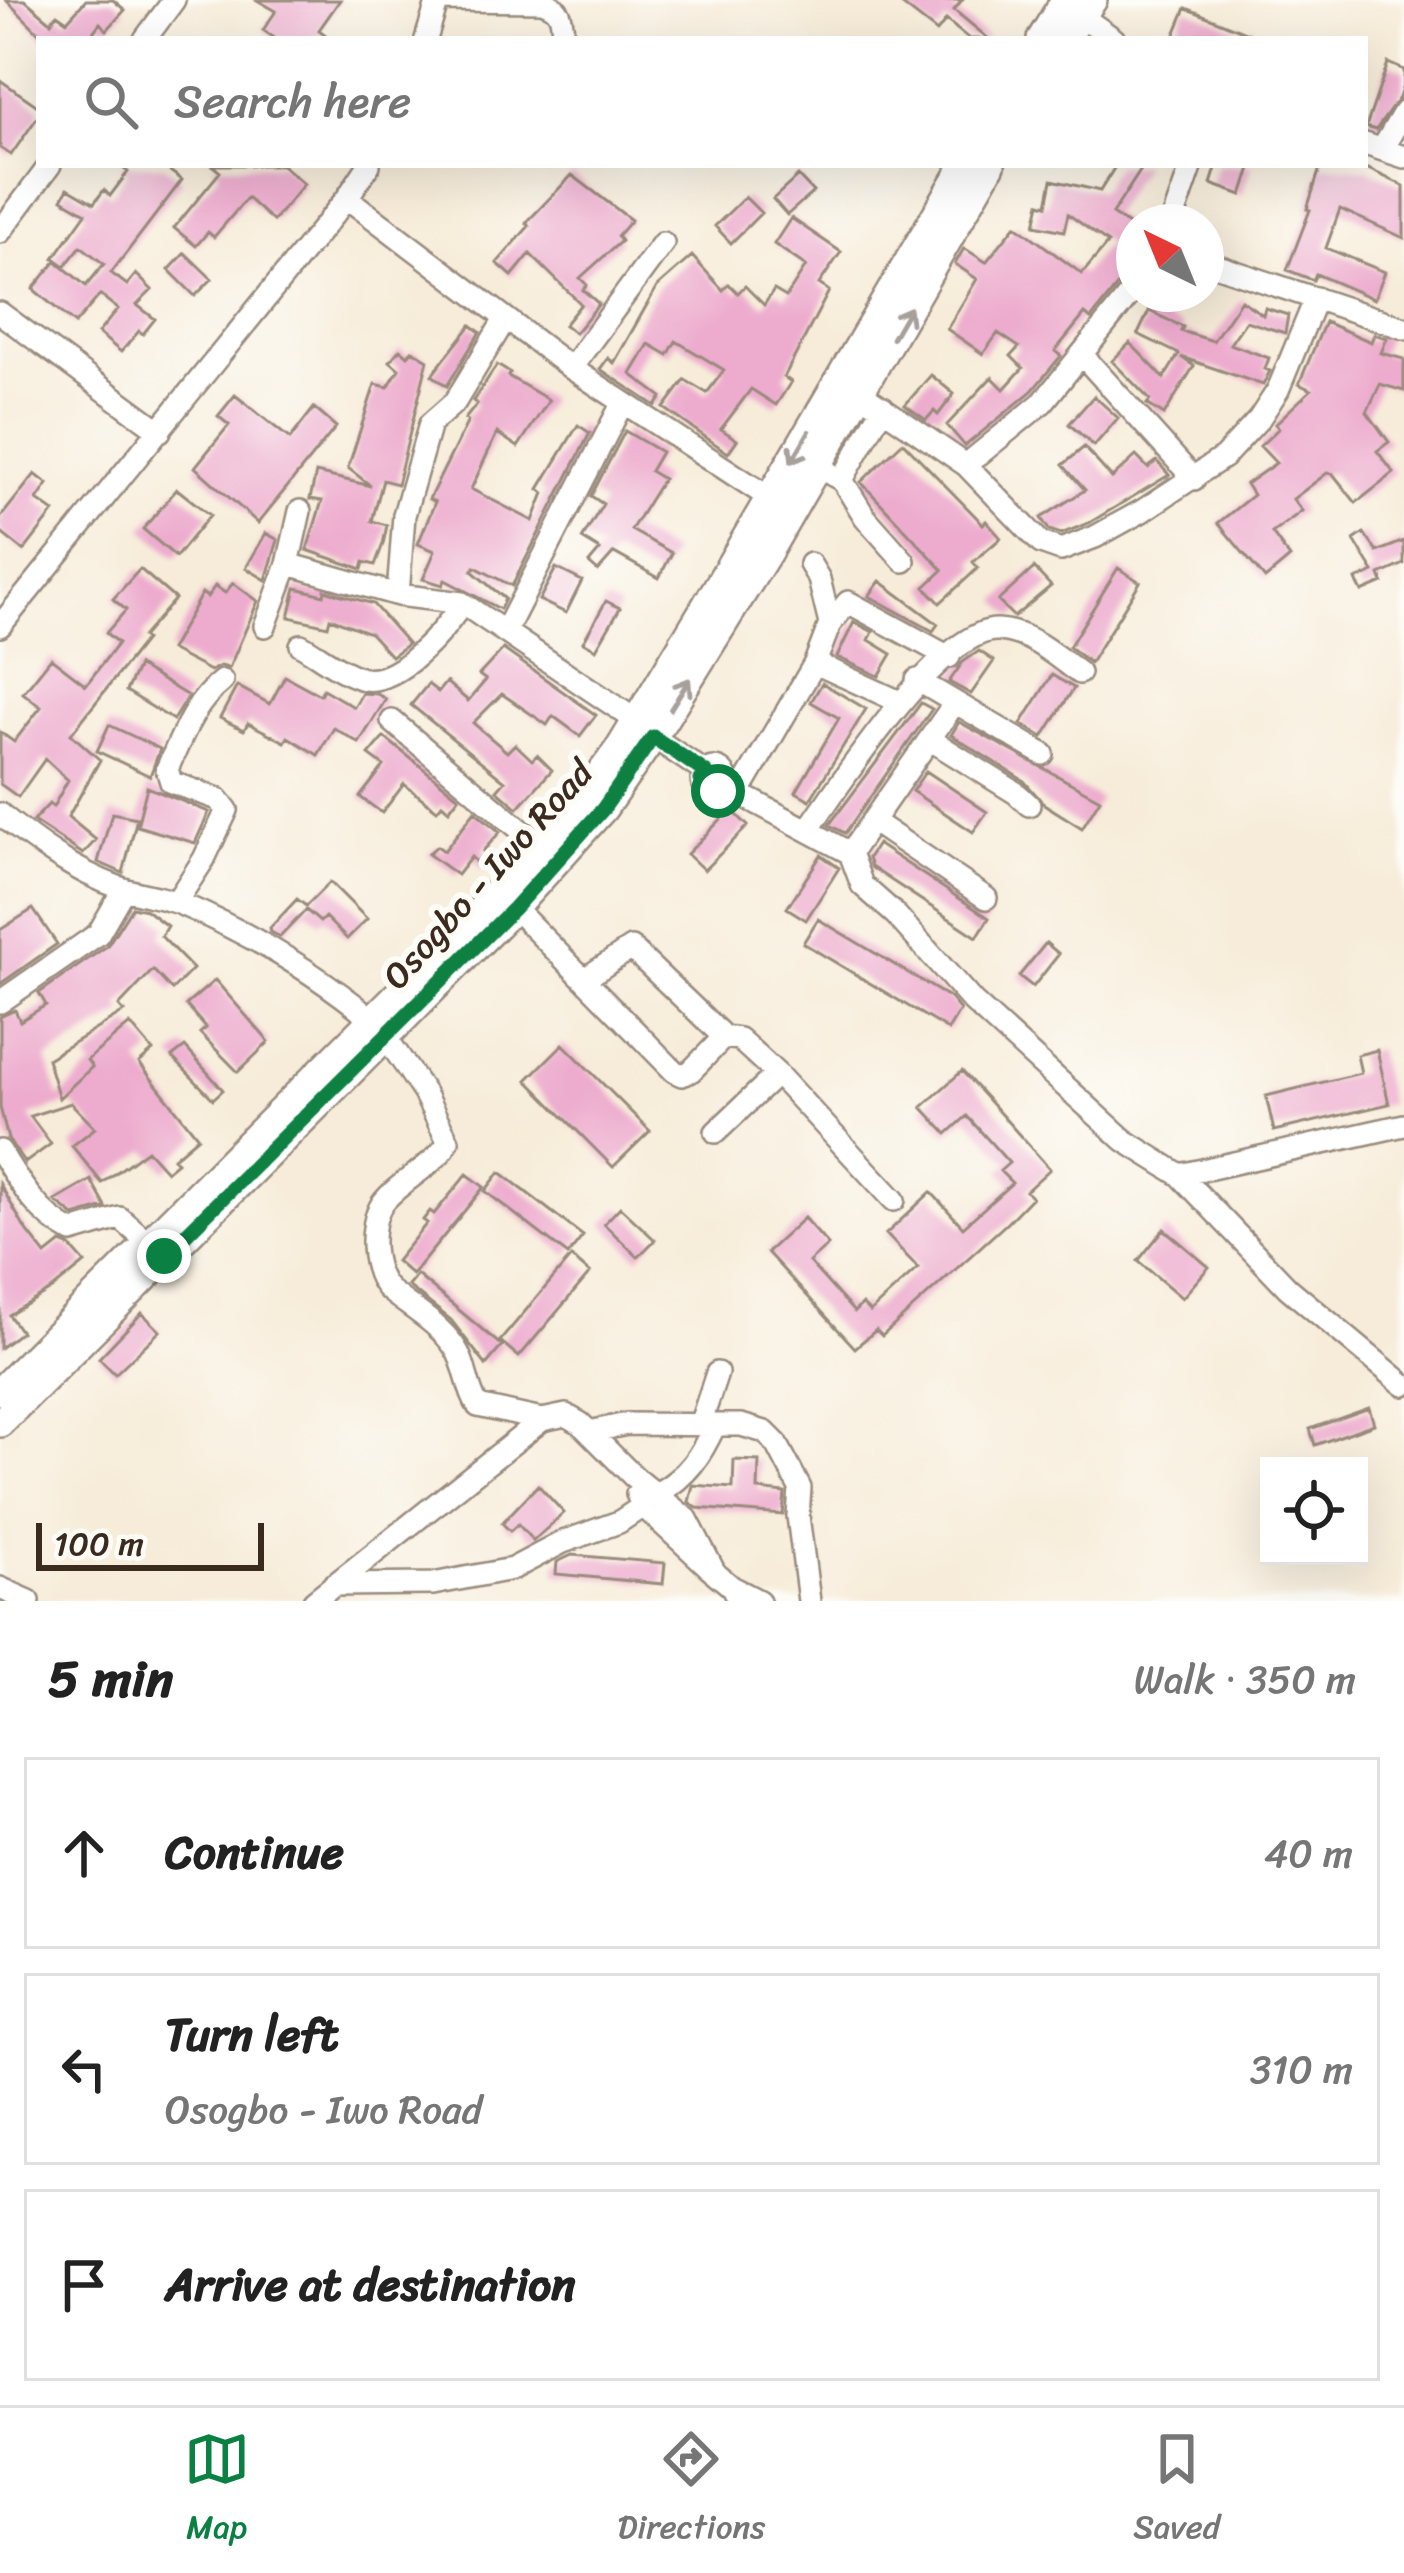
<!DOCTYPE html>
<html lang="en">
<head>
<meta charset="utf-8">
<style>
  body { margin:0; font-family:Sriracha,sans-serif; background:#f2f2f2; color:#222 }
  .controls { position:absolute; right:36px; bottom:36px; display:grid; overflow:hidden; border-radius:0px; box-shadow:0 12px 48px #0002 }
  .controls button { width:108px; height:108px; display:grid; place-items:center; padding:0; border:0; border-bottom:3px solid #e0e0e0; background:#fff; color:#222; font:60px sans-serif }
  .compass { position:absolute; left:1116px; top:204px; width:108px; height:108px; border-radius:50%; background:#fff; box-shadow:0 12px 48px #0002; rotate:317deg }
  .scale { position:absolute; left:36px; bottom:30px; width:228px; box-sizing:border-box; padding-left:12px; border:6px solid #3b2a1e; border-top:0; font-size:33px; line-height:42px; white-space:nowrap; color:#3b2a1e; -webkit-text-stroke:9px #fdfcf7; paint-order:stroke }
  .stop { position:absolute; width:36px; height:36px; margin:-27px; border:9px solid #0b8043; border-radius:50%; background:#fff }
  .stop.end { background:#0b8043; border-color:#fff; box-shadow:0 3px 12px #0008 }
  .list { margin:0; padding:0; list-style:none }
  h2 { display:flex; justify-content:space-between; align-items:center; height:156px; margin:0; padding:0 48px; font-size:51px }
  h2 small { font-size:39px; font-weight:400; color:#767676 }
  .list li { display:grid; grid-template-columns:78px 1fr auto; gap:36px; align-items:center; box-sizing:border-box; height:192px; margin:0 24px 24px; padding:0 24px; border:3px solid #e0e0e0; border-radius:0px }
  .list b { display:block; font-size:45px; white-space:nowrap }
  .list p { margin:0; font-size:39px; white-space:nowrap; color:#767676 }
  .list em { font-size:39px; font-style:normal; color:#767676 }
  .icon { flex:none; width:66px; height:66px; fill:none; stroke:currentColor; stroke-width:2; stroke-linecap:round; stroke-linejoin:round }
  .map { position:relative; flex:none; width:1404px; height:1601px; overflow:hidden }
  .search { position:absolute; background:#fff; box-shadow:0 12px 48px #0002; left:36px; right:36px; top:36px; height:132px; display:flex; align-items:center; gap:30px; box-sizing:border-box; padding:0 42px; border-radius:0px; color:#767676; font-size:45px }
  .sheet { height:804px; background:#fff }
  nav { display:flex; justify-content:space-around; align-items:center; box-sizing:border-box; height:168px; border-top:3px solid #e0e0e0; background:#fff; font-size:33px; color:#767676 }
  nav a { display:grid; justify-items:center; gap:6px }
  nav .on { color:#0b8043 }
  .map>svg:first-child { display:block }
  .building { fill:#edacce }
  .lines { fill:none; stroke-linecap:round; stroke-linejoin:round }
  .minor-casing { stroke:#998b7c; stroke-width:26 }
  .major-casing { stroke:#998b7c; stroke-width:32 }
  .minor { stroke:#fff; stroke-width:21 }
  .major { stroke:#fff; stroke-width:27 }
  .oneway { stroke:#a79f9a }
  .route { stroke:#0b8043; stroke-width:15 }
  .labels { text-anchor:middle; stroke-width:12; stroke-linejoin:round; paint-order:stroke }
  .street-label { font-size:36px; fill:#3b2a1e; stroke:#fdfcf7 }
</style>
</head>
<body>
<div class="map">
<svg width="1404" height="1601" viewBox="0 0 1404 1601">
  <rect width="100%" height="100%" fill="#fdfcf7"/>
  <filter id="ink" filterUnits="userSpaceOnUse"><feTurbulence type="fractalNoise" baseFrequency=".00833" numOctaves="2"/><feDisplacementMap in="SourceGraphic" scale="24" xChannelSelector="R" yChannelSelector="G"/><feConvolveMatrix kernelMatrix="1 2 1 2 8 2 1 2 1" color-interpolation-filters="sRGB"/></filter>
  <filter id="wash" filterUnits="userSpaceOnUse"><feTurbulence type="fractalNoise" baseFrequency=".004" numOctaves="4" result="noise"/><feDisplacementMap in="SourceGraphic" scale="48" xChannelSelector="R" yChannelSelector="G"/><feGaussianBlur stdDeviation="2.7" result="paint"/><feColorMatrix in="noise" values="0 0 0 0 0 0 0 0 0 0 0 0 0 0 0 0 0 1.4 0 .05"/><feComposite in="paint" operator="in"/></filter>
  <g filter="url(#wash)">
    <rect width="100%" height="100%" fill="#f7ecd9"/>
    <g id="blocks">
      <!-- building -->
      <path class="building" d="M6 0H25L51 22 57 14 67 21 86 0H113L125 10 107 30 100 23 88 39H45Z
        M257 0H340L319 30 331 39H276L263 30 276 11Z
        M896 0H962L954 10 989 39H969L946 20 937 32Z
        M1186 8 1260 38V39H1173Z
        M1388 63 1404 70V83L1399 98 1376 130 1366 127Z
        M0 80 39 107V115L11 155 0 148Z
        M119 165H162L182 180 111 273 127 285 136 274 152 290 137 305 155 319 143 334 139 331 121 352 98 333 118 309 100 295 75 324 33 289 56 261 86 286 104 264 81 246 65 266 54 258 86 213 62 199 68 188 94 203 104 190 110 196 128 172Z
        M212 165H282L304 184 273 221 247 198 214 237 208 232 196 246 174 228 220 172Z
        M1116 165H1144L1112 214 1134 229V253L1125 265 1134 274 1122 280 1091 319 1085 314 1055 351 1061 356 1032 391 965 446 947 425 992 377 1004 389 1023 368 1011 356 1019 347 998 333 983 354 947 329 977 279 955 264 964 248 986 262 1016 225 1082 274 1108 243 1068 214 1064 231 1035 225 1040 203 1047 205 1052 180 1100 191Z
        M1217 165H1252L1242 195 1211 184Z
        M1321 165 1368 169 1404 186V238L1340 209 1326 248 1385 272 1374 299 1316 274 1313 280 1287 270 1310 210 1307 209Z
        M572 175 631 220 617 236 621 241 580 278 587 285 583 290 599 304 575 333 564 325 581 304 530 254 512 276 497 263 529 226 526 223Z
        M798 176 813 192 787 215 773 199Z
        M745 197 761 213 731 243 715 226Z
        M791 218 841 252 819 284 829 291 784 377 791 382 776 405 751 389 721 429 737 440 728 453 664 408 685 380 707 393 724 370 676 341 668 355 649 344 631 374 662 397 656 406 600 369 608 358 614 363 657 287 692 256 723 290 729 284 738 293 745 286 764 305 774 290 786 297 806 266 774 244Z
        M185 253 212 279 195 296 169 270Z
        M1241 300 1263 315 1265 308 1288 315 1285 333 1246 321 1230 344 1269 358 1265 369 1270 371 1263 385 1181 357 1194 366 1164 415 1147 404 1150 400 1112 361 1130 343 1164 378 1179 354 1138 334 1149 311 1183 327 1181 331 1213 341Z
        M1325 322 1371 342 1374 334 1387 338 1381 353 1404 359V391L1380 384 1367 412 1389 442 1377 451 1394 473 1356 503 1333 474 1327 473 1293 499 1302 511 1272 533 1290 558 1265 579 1218 523 1253 495 1246 484 1276 463 1260 446 1279 428 1275 424 1311 390 1299 384Z
        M471 325 480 332 447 386 432 375Z
        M400 349 408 356 412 350 428 360 397 484 383 480 372 521 387 525 383 544 375 565 364 562 362 569 307 550 322 501 310 499 316 473 371 486 348 468 375 384 388 387 399 369 390 361Z
        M497 365 510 373 508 376 549 400 518 447 497 433 471 489 533 521 544 493 539 489 578 425 590 433 512 586 475 567 472 571 505 599 500 609 445 580 443 585 423 579 435 551 418 544 435 502 429 499 468 421 465 419 477 404 473 401Z
        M931 375 954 394 938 415 934 411 926 420 905 405Z
        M235 395 290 439 314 408 336 427 258 523 195 467 229 425 218 416Z
        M1094 396 1118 418 1094 446 1069 424Z
        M625 431 661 452 650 471 663 479 631 530 672 553 659 578 614 553 598 571 589 563 600 550 582 539 603 504 591 496Z
        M903 442 983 524 986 521 1001 538 973 562 978 568 940 603 925 587 943 570 861 482Z
        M1084 447 1112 478 1136 456 1148 468 1157 461 1169 475 1089 523 1061 534 1049 530 1041 518 1085 490 1063 465Z
        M35 474 48 484 37 500 54 512 24 551 0 532V518Z
        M177 489 210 515 176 557 143 529Z
        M266 533 278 540 266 580 246 568Z
        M1364 533 1377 552 1404 541V564L1380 575 1383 583 1362 592 1356 580 1374 572 1354 540Z
        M556 568 582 581 566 613 539 600Z
        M1034 568 1051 586 1014 617 998 601Z
        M1118 568 1140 582 1090 663 1069 647Z
        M140 569 175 599 142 637 145 640 71 734 100 760 68 817 96 840 83 854 33 821 49 804 53 807 68 780 45 759 18 797 0 784V732L14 742 41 707 23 693 51 658 86 685 118 643 106 633 126 610 113 599Z
        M880 581 938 624 933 631 869 596Z
        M233 583 258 601 229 668 220 666 210 671 170 650 202 593 207 597 215 586 225 593Z
        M296 588 324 595 325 590 373 604 408 644 391 656 370 633 330 618 328 626 289 617Z
        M606 601 620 608 596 649 583 642Z
        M854 622 873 632 869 640 892 654 879 676 837 657Z
        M503 649 596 715 580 736 553 716 547 725 502 694 473 723 507 752 515 744 532 760 537 755 552 770 518 808 497 790 505 781 411 705 428 684 438 692 446 682 468 701 486 680 479 675Z
        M979 651 994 661 971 694 949 682 963 662Z
        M138 666 188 696 173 720 126 691Z
        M1052 675 1074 688 1043 737 1021 724Z
        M285 676 320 695 323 689 354 707 362 693 377 694 386 699 359 743 334 728 318 755 288 737 285 742 248 723 244 730 220 718 237 686 270 704Z
        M822 683 866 709 810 800 796 792 839 718 811 702Z
        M921 703 932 709 845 833 829 825Z
        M959 722 1100 799 1082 828 1044 804 1024 781 951 735Z
        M109 725 160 749 150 776 97 751Z
        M384 737 459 797 449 810 442 804 437 810 404 784 382 813 360 797 384 766 369 755Z
        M926 771 987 812 973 832 912 791Z
        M147 787 209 812 195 843 137 826Z
        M731 809 748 826 704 870 687 854Z
        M475 811 500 832 483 851 492 860 483 869 471 857 457 875 428 854 437 846 444 851Z
        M112 813 137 818 123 873 98 862Z
        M877 844 989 918 977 937 871 867 868 858Z
        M821 855 839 868 806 920 787 908Z
        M330 882 367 919 347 939 325 917 320 922 306 910 280 937 271 932 270 928 297 899 306 906Z
        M132 907 146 910 167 926 161 936 193 969 172 990 153 970 119 1006 124 1012 47 1059 59 1098 92 1067 87 1060 130 1024 153 1051 139 1063 198 1137 173 1158 177 1162 166 1171 147 1150 102 1183 72 1146 95 1128 71 1103 30 1116 51 1144 25 1163 8 1139 0 1107V1017L15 1010 20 1021 46 1005 39 993 107 946Z
        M33 909 57 944 0 984V930Z
        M818 919 950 998 960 1010 948 1030 803 943Z
        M1046 943 1059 954 1033 987 1019 976Z
        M215 980 269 1042 238 1072 200 1033 206 1028 186 1005Z
        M563 1044 650 1131 613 1167 527 1080Z
        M185 1047 223 1090 213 1099 172 1057Z
        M1377 1050 1389 1104 1274 1131 1266 1096 1361 1073 1357 1055Z
        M962 1071 1050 1169 1026 1191 1032 1197 1007 1223 882 1336 876 1330 855 1348 767 1252 804 1218 828 1245 809 1262 854 1312 862 1304 870 1312 918 1268 886 1234 931 1192 963 1227 1012 1183 1000 1171 1009 1163 967 1116 947 1134 922 1107Z
        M500 1172 583 1236 568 1255 485 1191Z
        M467 1174 484 1187 412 1275 396 1261 427 1223 423 1220 430 1211 434 1214Z
        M91 1180 106 1207 74 1216 55 1201Z
        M0 1184 24 1227 46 1255 61 1243 71 1247 85 1263 54 1288 9 1315 21 1332 0 1348Z
        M620 1207 655 1240 638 1257 604 1224Z
        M1164 1229 1209 1267 1182 1298 1138 1261Z
        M571 1257 590 1273 519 1357 500 1341Z
        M417 1275 502 1346 486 1365 451 1320 408 1286Z
        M142 1313 160 1331 115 1374 99 1358Z
        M1369 1408 1374 1424 1315 1445 1310 1429Z
        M734 1460 759 1461 758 1490 785 1493 783 1515 697 1508 689 1502 693 1485 733 1488Z
        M538 1485 564 1513 533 1541 518 1524 510 1531 502 1523Z
        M572 1555 665 1563 663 1584 556 1574 557 1562Z"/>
    </g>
  </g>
  <g filter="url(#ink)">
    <use href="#blocks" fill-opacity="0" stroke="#998b7c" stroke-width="3"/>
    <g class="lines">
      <!-- minor casing -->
      <g class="minor-casing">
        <path id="minor" d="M438 0 542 1C561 8 562 16 563 35
          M1080 15 1114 39
          M145 39 174 0
          M426 39 438 0
          M1365 144 1404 157
          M1382 149 1404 112
          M347 198 571 368 782 506
          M1172 222 1192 165
          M0 232 50 165
          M1206 262 1404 328
          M0 313 160 431
          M1083 356 1194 479
          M571 368 663 243
          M861 393 966 465 1041 543 1061 550 1095 537 1142 511 1224 457 1259 419 1278 390 1316 298
          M966 465 1043 402 1134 289
          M816 466 842 480 865 517 904 561
          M842 480 883 407
          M288 564 398 595 462 603 637 721
          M810 564 819 579 830 624
          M398 595 404 515 430 424 455 402 504 321
          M0 626 347 198 369 165
          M265 626 288 564 300 511
          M506 630 623 402
          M301 645C319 655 340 672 360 678 396 689 445 630 462 603
          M815 663 900 702
          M917 680 1043 754
          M392 721 541 847
          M653 737 705 772
          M931 740 1016 793 1029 805
          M702 780a12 12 0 1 1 24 0a12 12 0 1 1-24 0Z
          M725 786 850 853 862 885 896 915 973 1002 1124 1140 1180 1175 1288 1288 1404 1385
          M739 793 815 663 830 624 848 602 949 657
          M0 814C37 844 74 871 118 887 139 895 161 896 181 904 251 934 314 971 372 1019
          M872 821 986 898
          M809 828C840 784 942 627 998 630 1030 632 1054 655 1079 673
          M850 853 954 704
          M176 902 204 859 227 810 218 799 171 782 167 769C182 737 193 704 222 681
          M514 908 674 1071 682 1075 691 1071 724 1037 631 948 586 978
          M0 1002 98 934 124 889
          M386 1037 424 1093 448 1141C441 1162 397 1182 382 1204 368 1225 370 1274 390 1291 411 1308 438 1323 454 1346 467 1364 466 1388 478 1406L542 1420
          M724 1037 739 1039 777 1074 894 1200
          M716 1132 777 1074
          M0 1151C19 1182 38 1215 72 1232L120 1218 149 1243
          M1180 1175 1404 1125
          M700 1425 717 1373
          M589 1432 627 1424 741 1425 765 1432 777 1444 800 1488 798 1516 809 1601
          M658 1493C688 1476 701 1455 715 1425
          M637 1494 643 1506 711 1569
          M333 1585 433 1584 512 1569 563 1542 619 1522 643 1506
          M732 1587 759 1601
          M0 1588 29 1601
          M314 1601 542 1420 566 1415 580 1423 633 1476 687 1519 715 1573 732 1587 739 1601"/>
      </g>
      <!-- major casing -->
      <g class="major-casing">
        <path id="major" d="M1041 39 1065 0
          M1065 39 1093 0
          M0 1391 465 927 585 795 621 746 719 584 965 165
          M0 1423 514 908 603 809 653 737 768 552 991 165"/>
      </g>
      <!-- minor -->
      <use href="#minor" class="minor"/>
      <!-- major -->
      <use href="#major" class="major"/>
    </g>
    <!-- one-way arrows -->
    <defs><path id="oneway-shaft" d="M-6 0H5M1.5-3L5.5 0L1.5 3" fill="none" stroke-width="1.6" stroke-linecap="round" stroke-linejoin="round" transform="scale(3)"/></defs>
    <g class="oneway">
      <use href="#oneway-shaft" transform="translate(901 323) rotate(-60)"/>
      <use href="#oneway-shaft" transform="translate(800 447) rotate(120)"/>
      <use href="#oneway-shaft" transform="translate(680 694) rotate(-58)"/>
    </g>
  </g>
  <g class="lines" filter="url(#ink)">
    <!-- route -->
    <path class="route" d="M164 1256 514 908 603 809 653 737 705 772 701 780 707 790 718 791"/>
  </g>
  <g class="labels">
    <!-- street labels -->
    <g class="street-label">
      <text transform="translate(487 874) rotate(-48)" y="13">Osogbo - Iwo Road</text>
    </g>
  </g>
</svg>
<div class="controls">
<button><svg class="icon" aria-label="locate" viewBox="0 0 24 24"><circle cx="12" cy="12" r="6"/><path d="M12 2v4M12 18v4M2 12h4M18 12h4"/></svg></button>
</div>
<svg class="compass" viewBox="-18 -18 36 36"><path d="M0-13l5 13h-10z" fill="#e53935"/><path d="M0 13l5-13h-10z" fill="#767676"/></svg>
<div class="scale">100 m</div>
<div class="stop" style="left:718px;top:791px"></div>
<div class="stop end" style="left:164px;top:1256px"></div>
<div class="search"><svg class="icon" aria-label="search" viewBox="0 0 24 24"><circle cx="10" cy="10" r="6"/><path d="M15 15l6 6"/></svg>Search here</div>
</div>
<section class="sheet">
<h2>5 min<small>Walk · 350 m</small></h2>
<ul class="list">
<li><svg class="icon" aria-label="ahead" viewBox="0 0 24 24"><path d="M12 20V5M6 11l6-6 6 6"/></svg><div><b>Continue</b></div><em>40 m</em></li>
<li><svg class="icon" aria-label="left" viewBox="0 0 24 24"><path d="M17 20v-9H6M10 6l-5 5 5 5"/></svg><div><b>Turn left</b><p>Osogbo - Iwo Road</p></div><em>310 m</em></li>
<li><svg class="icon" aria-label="arrive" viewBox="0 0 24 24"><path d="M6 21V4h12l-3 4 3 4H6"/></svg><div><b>Arrive at destination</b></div></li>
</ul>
</section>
<nav>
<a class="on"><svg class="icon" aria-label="map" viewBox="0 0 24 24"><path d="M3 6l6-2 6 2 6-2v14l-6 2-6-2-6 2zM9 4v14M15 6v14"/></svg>Map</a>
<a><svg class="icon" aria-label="directions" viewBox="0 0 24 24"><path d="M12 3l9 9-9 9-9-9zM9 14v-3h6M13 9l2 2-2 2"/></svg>Directions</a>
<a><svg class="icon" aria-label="saved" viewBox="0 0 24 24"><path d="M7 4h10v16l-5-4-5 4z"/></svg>Saved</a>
</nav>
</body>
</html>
